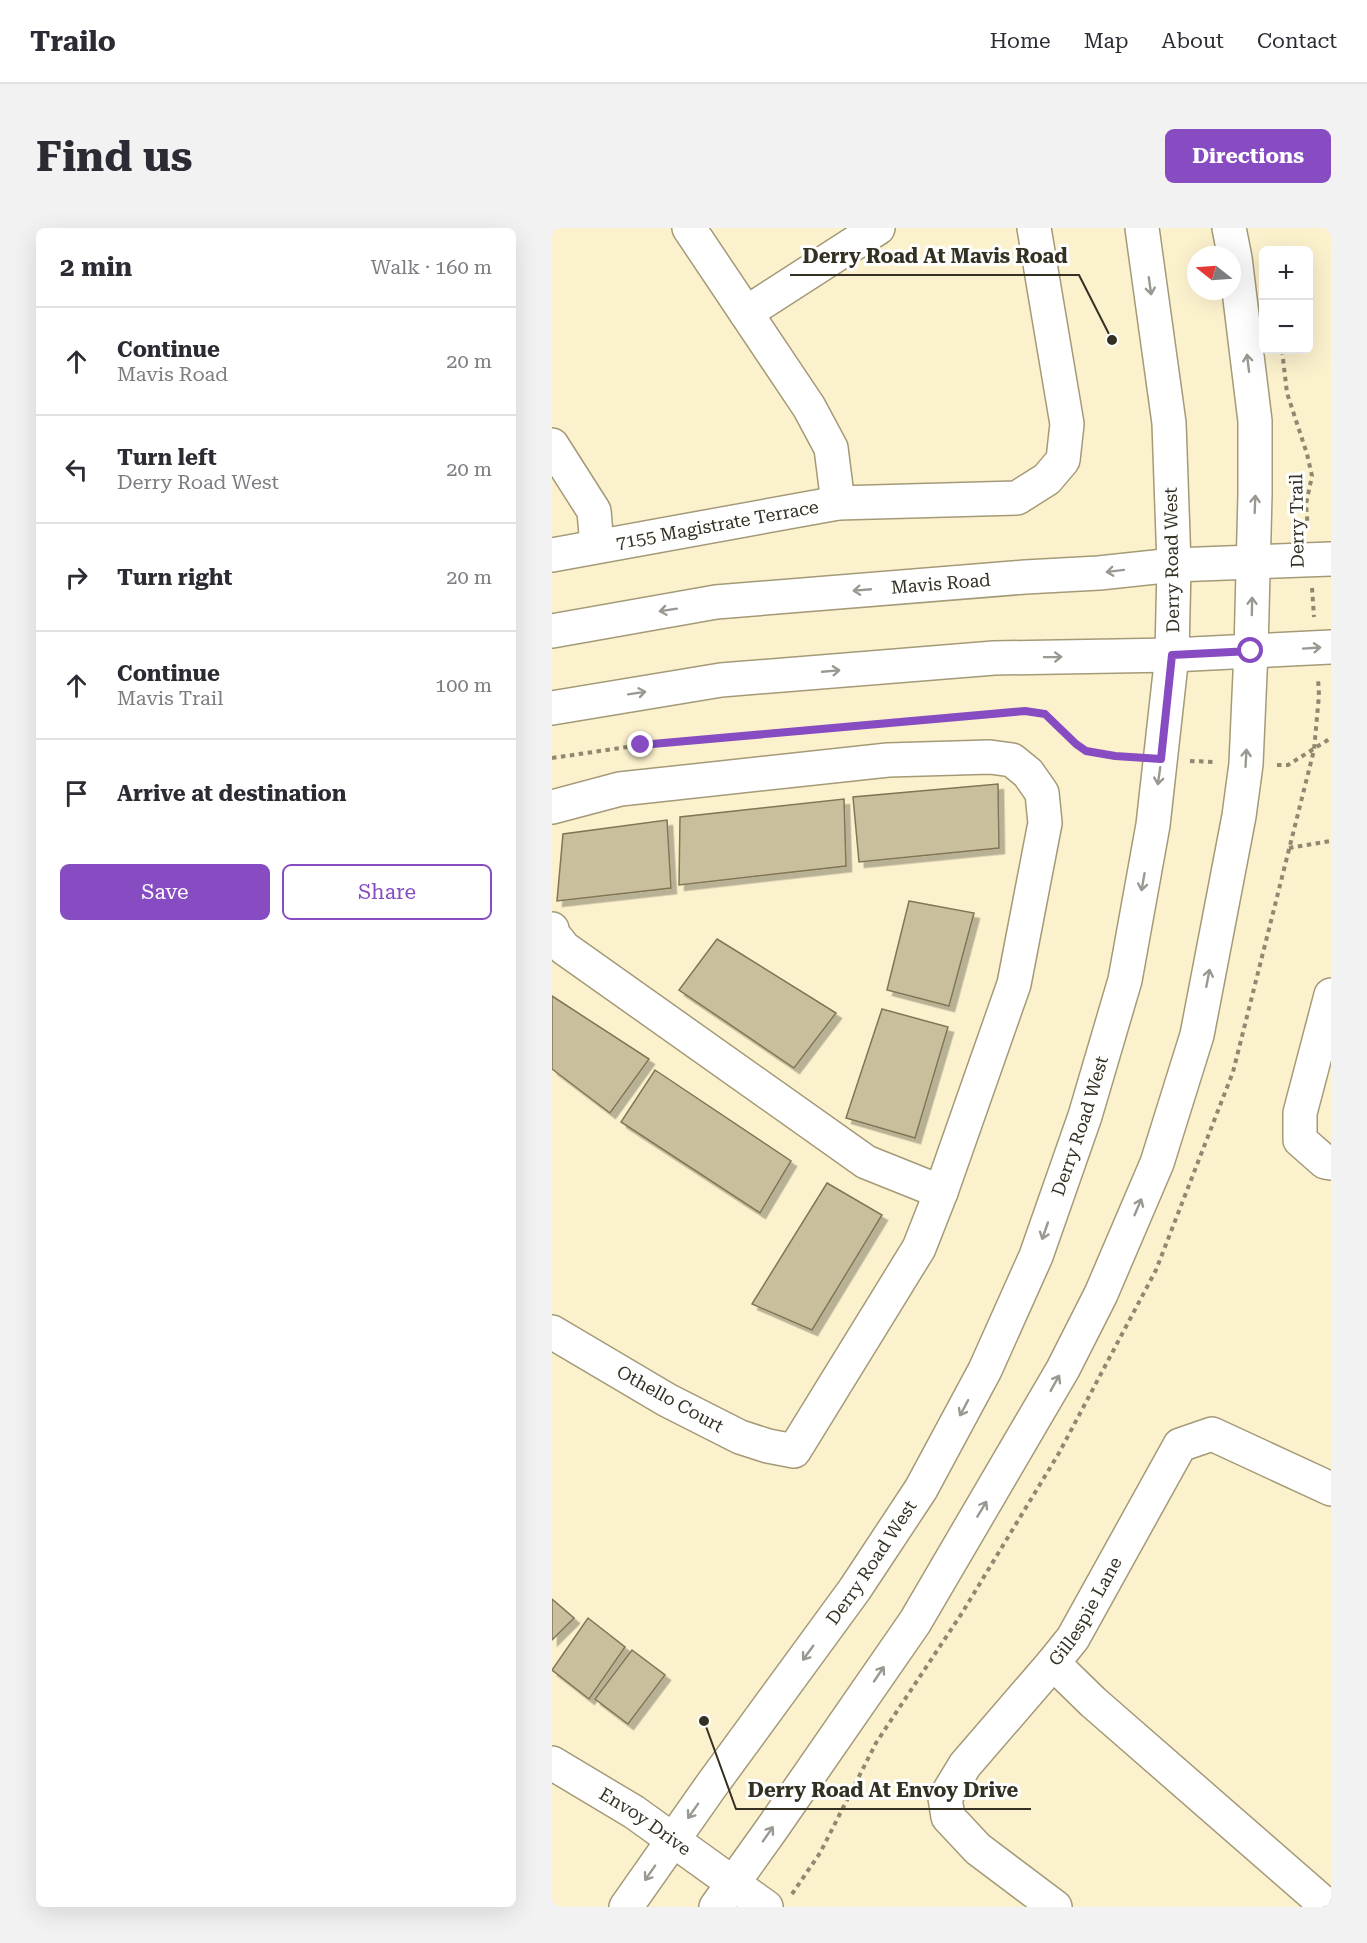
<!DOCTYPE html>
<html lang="en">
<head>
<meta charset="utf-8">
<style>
  body { margin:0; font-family:"Roboto Serif",serif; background:#f2f2f3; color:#2b2b33 }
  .controls { position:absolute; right:18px; top:18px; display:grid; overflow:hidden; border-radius:9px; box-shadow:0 6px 24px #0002 }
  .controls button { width:54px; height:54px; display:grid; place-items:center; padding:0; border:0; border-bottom:2px solid #e1e1e2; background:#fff; color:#2b2b33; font:30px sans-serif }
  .compass { position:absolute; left:635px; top:18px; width:54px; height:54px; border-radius:50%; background:#fff; box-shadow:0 6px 24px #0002; rotate:287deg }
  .stop { position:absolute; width:18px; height:18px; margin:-14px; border:4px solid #874cc2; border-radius:50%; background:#fff }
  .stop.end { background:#874cc2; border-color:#fff; box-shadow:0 2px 6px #0008 }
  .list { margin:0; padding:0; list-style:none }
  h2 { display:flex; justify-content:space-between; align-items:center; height:78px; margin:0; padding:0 24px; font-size:26px }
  h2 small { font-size:20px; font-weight:400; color:#7c7c81 }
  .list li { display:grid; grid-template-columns:39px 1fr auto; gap:18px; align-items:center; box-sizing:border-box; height:108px; padding:0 24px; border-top:2px solid #e1e1e2 }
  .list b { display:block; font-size:22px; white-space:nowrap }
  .list p { margin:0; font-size:20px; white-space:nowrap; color:#7c7c81 }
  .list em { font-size:20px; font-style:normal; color:#7c7c81 }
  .actions { display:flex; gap:12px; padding:18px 24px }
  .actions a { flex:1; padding:14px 0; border:2px solid #874cc2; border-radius:9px; text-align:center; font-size:21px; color:#874cc2 }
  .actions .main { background:#874cc2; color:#fff }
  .icon { flex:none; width:33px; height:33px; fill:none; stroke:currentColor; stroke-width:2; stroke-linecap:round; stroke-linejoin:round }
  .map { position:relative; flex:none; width:779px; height:1679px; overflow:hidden; border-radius:9px }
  header { display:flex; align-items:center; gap:36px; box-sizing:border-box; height:84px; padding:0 30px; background:#fff; border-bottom:2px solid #e1e1e2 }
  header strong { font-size:28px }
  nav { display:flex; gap:33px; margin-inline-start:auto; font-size:21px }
  .intro { display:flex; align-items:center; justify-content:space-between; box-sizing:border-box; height:144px; padding:0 36px }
  h1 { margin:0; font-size:42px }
  .button { padding:15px 27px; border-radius:9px; background:#874cc2; color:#fff; font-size:21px; font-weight:700 }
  main { display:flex; gap:36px; padding:0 36px }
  aside { flex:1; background:#fff; border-radius:9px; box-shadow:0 6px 24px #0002 }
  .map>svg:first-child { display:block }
  .building { fill:#c9bf9c; stroke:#807655; stroke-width:1.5; filter:url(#shadow) }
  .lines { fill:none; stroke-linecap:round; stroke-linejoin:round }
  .minor-casing { stroke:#a49a78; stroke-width:36 }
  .major-casing { stroke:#a49a78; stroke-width:36 }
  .path { stroke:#908870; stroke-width:4; stroke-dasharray:4.5 4.5; stroke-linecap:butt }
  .minor { stroke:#fff; stroke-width:33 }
  .major { stroke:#fff; stroke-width:33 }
  .oneway { stroke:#9a9890 }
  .route { stroke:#874cc2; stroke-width:8 }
  .labels { text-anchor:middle; stroke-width:6; stroke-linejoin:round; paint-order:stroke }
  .street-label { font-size:18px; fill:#343022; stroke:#fefefe }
  .leader { fill:none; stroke:#343022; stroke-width:2 }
  .callout-dot { fill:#343022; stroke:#fefefe; stroke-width:2 }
  .callout-label { font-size:20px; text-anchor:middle; font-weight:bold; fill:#343022; stroke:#fefefe; stroke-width:6; stroke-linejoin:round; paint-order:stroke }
</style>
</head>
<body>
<header>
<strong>Trailo</strong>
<nav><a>Home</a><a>Map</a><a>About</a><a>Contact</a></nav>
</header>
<div class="intro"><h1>Find us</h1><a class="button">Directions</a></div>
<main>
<aside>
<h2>2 min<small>Walk · 160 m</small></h2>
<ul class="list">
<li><svg class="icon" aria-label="ahead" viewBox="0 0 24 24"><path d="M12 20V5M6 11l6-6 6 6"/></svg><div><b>Continue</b><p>Mavis Road</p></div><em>20 m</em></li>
<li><svg class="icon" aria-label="left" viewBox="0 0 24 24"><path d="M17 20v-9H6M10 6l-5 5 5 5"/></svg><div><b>Turn left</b><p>Derry Road West</p></div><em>20 m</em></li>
<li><svg class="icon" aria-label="right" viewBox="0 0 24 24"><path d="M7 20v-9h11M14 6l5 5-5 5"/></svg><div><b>Turn right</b></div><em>20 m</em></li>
<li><svg class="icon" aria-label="ahead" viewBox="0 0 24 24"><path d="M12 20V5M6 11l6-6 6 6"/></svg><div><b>Continue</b><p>Mavis Trail</p></div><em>100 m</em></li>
<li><svg class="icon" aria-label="arrive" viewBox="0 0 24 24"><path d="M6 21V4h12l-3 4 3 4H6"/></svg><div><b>Arrive at destination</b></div></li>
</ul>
<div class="actions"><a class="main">Save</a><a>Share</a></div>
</aside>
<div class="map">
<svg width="779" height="1679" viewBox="0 0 779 1679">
  <defs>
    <filter id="shadow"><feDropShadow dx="5.5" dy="5.5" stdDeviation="0" flood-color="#0004"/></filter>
  </defs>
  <rect width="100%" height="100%" fill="#fcf1cd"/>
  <!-- building -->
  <path class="building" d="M446 556 447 620 307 634 301 569Z
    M292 571 294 638 127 657 128 589Z
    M115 592 119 660 5 673 11 606Z
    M357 673 422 685 397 778 335 762Z
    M165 711 284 785 242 840 127 762Z
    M0 768 97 831 58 885 0 841Z
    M330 781 396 799 363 910 294 890Z
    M103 842 239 933 208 985 69 894Z
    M275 955 330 987 260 1102 200 1076Z
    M0 1371 22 1390 0 1412Z
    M36 1390 73 1419 37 1471 0 1442Z
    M80 1422 113 1447 76 1496 43 1471Z"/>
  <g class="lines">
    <!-- minor casing -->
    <g class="minor-casing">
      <g id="minor">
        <path d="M137 0 257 179 279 220 286 275"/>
        <path d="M194 85 326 0"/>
        <path d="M0 217 42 283 45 318"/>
        <path id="s1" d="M0 327 286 275 465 270 495 251 511 232 515 196 482 0"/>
        <path d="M0 579 68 561 336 532 438 529 460 532 476 545 490 565 493 595 462 756 389 964 367 1020 242 1223 216 1218 188 1209 115 1172 0 1104"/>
        <path d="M0 701 1 706 12 720 314 934 389 964"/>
        <path d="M779 767 748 885V912L773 934 779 935"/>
        <path d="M501 1435 541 1474 776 1679"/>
        <path id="s2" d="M0 1535 82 1584 214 1679"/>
        <path id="s3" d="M503 1679 426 1621 396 1589 393 1570 413 1537 501 1435 521 1410 628 1217 660 1206 779 1261"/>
      </g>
    </g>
    <!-- major casing -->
    <g class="major-casing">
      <g id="major">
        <path id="s4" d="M0 403 164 374 473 349 547 345 622 337 779 331"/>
        <path d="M0 480 169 452 442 430 620 427 779 419"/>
        <path id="s5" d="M74 1679 159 1558 303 1361 369 1261 433 1142 484 1028 533 888 573 752 601 597 620 427 622 337 617 195 590 0"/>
        <path d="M164 1679 219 1602 363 1394 511 1141 549 1066 605 935 645 807 687 588 694 536 699 423 703 266V193L683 30 677 0"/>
      </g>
    </g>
    <!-- path -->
    <path class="path" d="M730 122 735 165 755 226 760 248 754 276 756 302
      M760 360 762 389
      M0 530 89 517 473 483 493 486 524 516 534 523 580 529
      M638 533 663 534
      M725 537H736L779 510
      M737 620 779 613
      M240 1666 268 1625 324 1515 410 1385 507 1225 604 1042 681 844 762 522 767 467 766 450"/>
    <!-- minor -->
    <use href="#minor" class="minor"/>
    <!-- major -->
    <use href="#major" class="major"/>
  </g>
  <!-- one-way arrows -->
  <defs><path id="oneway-shaft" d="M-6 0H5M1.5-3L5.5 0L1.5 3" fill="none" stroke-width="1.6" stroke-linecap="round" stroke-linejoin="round" transform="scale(1.5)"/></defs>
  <g class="oneway">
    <use href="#oneway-shaft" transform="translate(598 58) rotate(82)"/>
    <use href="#oneway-shaft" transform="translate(696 135) rotate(-97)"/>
    <use href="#oneway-shaft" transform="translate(703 276) rotate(-88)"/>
    <use href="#oneway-shaft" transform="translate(563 343) rotate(173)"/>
    <use href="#oneway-shaft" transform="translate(310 362) rotate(175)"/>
    <use href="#oneway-shaft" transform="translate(700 378) rotate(-89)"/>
    <use href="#oneway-shaft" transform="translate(116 382) rotate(171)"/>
    <use href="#oneway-shaft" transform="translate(760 420) rotate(-4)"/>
    <use href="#oneway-shaft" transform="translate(501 429) rotate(-1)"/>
    <use href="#oneway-shaft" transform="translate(279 443) rotate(-5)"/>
    <use href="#oneway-shaft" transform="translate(85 465) rotate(-9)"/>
    <use href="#oneway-shaft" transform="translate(694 530) rotate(-87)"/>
    <use href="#oneway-shaft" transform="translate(607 548) rotate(98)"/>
    <use href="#oneway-shaft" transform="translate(591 654) rotate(100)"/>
    <use href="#oneway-shaft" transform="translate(656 750) rotate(-79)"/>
    <use href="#oneway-shaft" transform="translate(586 979) rotate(-67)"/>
    <use href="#oneway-shaft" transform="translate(493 1003) rotate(109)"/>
    <use href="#oneway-shaft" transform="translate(503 1155) rotate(-61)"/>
    <use href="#oneway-shaft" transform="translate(412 1180) rotate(118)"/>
    <use href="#oneway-shaft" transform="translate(430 1281) rotate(-59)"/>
    <use href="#oneway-shaft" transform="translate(256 1425) rotate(126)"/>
    <use href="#oneway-shaft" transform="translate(327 1446) rotate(-56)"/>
    <use href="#oneway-shaft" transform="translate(141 1583) rotate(125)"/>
    <use href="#oneway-shaft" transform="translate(216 1606) rotate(-55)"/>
    <use href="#oneway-shaft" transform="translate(98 1645) rotate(125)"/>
  </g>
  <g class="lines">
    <!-- route -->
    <path class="route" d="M89 517 473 483 493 486 524 516 534 523 563 528 609 531 620 427 699 423"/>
  </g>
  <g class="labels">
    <!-- street labels -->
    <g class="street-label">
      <text transform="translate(745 293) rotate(-91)" y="6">Derry Trail</text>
      <text dy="6" stroke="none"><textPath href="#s1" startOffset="168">7155 Magistrate Terrace</textPath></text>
      <text transform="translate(620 332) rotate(-91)" y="6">Derry Road West</text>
      <text dy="6" stroke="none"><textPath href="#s4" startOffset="392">Mavis Road</textPath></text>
      <text dy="6" stroke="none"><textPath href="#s5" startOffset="909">Derry Road West</textPath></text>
      <text transform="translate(118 1171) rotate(29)" y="6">Othello Court</text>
      <text dy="6" stroke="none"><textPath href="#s5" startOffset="423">Derry Road West</textPath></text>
      <text dy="6" stroke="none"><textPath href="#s3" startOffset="394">Gillespie Lane</textPath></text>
      <text dy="6" stroke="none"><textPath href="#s2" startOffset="110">Envoy Drive</textPath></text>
    </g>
  </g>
  <!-- callouts -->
  <path class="leader" d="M560 112L527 47H238M152 1493L184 1581H479"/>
  <g class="callout-dot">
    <circle cx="560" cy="112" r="6"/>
    <circle cx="152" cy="1493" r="6"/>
  </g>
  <g class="callout-label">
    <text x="383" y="35">Derry Road At Mavis Road</text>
    <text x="331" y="1569">Derry Road At Envoy Drive</text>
  </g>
</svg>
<div class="controls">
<button>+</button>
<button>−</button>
</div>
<svg class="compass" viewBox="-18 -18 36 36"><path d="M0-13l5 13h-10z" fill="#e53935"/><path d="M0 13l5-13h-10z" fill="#7c7c81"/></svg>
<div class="stop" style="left:699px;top:423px"></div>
<div class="stop end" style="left:89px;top:517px"></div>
</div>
</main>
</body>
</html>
